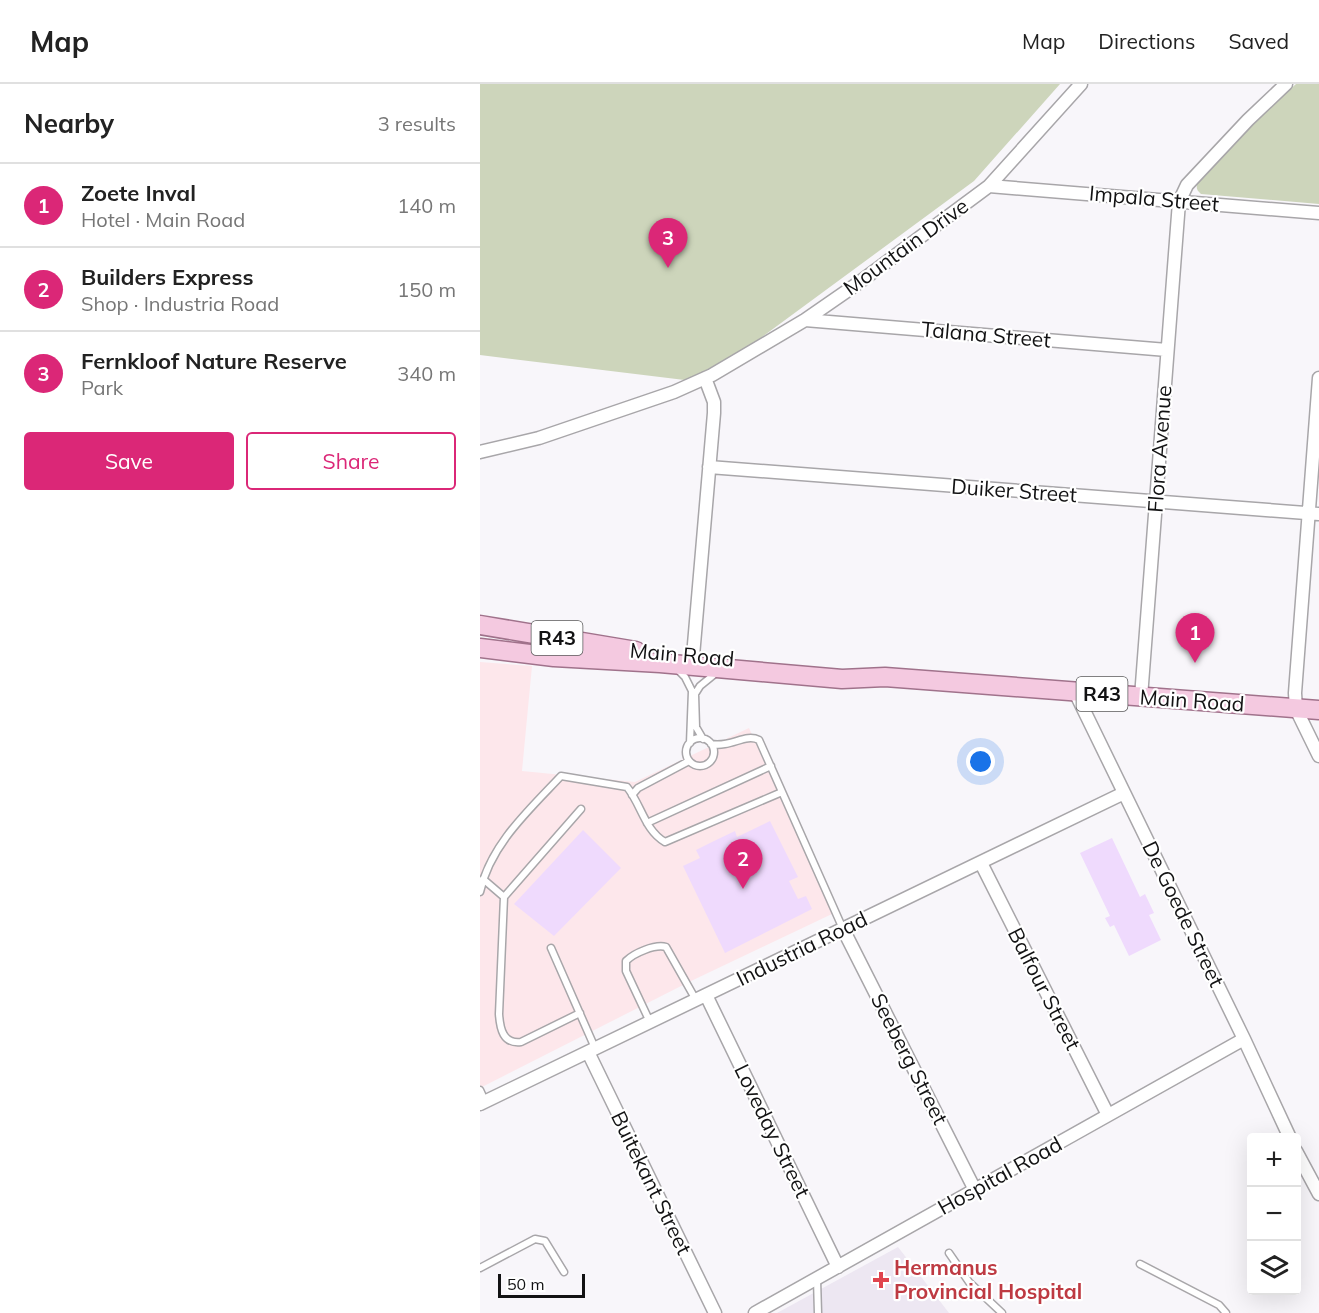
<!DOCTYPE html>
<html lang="en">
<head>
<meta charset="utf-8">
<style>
  body { margin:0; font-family:Mulish,sans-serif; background:#f2f2f2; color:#222 }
  .controls { position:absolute; right:18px; bottom:18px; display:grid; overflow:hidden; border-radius:6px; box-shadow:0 6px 24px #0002 }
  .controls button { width:54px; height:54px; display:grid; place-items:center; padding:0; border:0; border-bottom:2px solid #e0e0e0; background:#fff; color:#222; font:30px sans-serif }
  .scale { position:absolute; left:18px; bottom:15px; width:87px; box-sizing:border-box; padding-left:6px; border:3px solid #121213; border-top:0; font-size:16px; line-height:21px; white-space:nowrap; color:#121213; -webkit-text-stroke:4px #fff; paint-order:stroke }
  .you { position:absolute; left:501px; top:678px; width:21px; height:21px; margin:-15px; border:4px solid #fff; border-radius:50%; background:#1a73e8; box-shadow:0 0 0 9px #1a73e833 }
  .badge { display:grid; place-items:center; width:39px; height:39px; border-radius:50%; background:#db2777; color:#fff; font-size:20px; font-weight:700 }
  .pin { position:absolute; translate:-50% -50px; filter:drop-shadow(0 2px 3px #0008) }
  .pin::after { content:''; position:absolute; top:32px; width:21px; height:18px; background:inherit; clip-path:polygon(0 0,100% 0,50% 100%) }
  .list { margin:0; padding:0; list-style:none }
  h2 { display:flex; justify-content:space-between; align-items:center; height:78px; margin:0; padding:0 24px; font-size:26px }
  h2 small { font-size:20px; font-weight:400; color:#767676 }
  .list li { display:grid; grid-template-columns:39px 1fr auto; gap:18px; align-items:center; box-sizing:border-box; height:84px; padding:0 24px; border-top:2px solid #e0e0e0 }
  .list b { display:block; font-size:22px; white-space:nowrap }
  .list p { margin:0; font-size:20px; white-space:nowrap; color:#767676 }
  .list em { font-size:20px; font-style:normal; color:#767676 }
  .actions { display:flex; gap:12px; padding:18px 24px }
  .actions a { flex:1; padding:14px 0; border:2px solid #db2777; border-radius:6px; text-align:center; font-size:21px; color:#db2777 }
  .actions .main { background:#db2777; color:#fff }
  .icon { flex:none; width:33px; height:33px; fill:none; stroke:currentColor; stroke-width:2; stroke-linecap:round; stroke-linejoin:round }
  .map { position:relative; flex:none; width:839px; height:1229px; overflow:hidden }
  header { display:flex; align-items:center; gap:36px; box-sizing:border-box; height:84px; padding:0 30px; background:#fff; border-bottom:2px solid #e0e0e0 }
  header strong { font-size:28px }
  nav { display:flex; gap:33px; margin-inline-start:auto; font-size:21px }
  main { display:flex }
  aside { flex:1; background:#fff }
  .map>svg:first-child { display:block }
  .commercial { fill:#fde7eb }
  .built { fill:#ede7f2 }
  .green { fill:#cdd5bb }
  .building { fill:#efdafd }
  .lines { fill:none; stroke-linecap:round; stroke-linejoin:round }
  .lane-casing { stroke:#a8a6a9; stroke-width:9 }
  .street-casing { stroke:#a8a6a9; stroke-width:15 }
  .primary-casing { stroke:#a0728b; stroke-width:21 }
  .lane { stroke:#fff; stroke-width:6 }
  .street { stroke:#fff; stroke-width:12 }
  .primary { stroke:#f4c9e0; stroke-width:18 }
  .health-dot { fill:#e0444e; stroke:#fff; stroke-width:2 }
  .labels { text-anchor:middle; stroke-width:4.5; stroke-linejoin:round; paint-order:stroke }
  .shield { fill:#fff; stroke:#59595a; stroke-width:1.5 }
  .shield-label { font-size:20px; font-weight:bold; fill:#121213 }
  .street-label { font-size:21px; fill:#121213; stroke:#fff }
  .health-label { font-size:21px; font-weight:bold; fill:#be3a42; stroke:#fff; text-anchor:start }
</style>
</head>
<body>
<header>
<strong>Map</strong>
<nav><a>Map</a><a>Directions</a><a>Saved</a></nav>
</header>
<main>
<aside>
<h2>Nearby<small>3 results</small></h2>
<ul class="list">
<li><span class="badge">1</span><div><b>Zoete Inval</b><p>Hotel · Main Road</p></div><em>140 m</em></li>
<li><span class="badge">2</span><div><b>Builders Express</b><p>Shop · Industria Road</p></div><em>150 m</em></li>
<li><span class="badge">3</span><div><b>Fernkloof Nature Reserve</b><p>Park</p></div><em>340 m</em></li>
</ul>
<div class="actions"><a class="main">Save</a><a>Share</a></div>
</aside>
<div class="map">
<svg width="839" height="1229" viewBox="0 0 839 1229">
  <rect width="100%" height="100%" fill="#f8f6fa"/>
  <!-- commercial -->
  <path class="commercial" d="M0 578 52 582 42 687 155 698 269 644 352 830 209 898 0 1004Z"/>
  <!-- built -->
  <path class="built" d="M418 1163 469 1229H297Z"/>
  <!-- green -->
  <path class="green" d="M0 0H580L494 97 221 298 0 271Z
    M816 0H839V120L721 110C716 106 716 103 718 97L760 51Z"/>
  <!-- building -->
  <path class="building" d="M290 737 318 793 309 797 318 815 326 812 332 825 245 869 203 782 220 774 216 766 232 758 255 747 257 753Z
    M103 746 141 784 74 852 34 820Z
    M632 754 660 813 665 810 674 829 669 831 681 856 649 872 634 841 630 843 625 834 630 832 600 769Z"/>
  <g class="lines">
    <!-- lane casing -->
    <g class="lane-casing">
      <path id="lane" d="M196 584 205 593 212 607 210 659
        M206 668a14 14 0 1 1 28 0a14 14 0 1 1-28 0Z
        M223 655 216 643 215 610 220 602 236 589
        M231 660C251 664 265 649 279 656L363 845
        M152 711 158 704 209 677
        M167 739 291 682
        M3 795 24 813
        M0 808C10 761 49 726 81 692L147 703C161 720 165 747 185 758L302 708
        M71 864 115 964
        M100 929 41 958C23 960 20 945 19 930L24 813 101 725
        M170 938 146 887V877C154 869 175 860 186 863L216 916
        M0 1006 5 1017
        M469 1169 489 1198 522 1229
        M660 1180 739 1221 746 1229
        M0 1184 55 1155 65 1157 84 1188
        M337 1195 338 1229"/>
    </g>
    <!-- street casing -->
    <g class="street-casing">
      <path id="street" d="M509 102 839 129
        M325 236 687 266
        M839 294 815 609 816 625 839 672
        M0 368 59 354 194 308 232 291 325 236 377 200 509 102 601 0
        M229 383 839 430
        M213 572 234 329V318L225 294
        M595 608 764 955 810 1054
        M661 613 699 118 707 101 768 36 806 0
        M501 779 628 1031
        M363 845 495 1106
        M226 911 358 1183
        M108 968 235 1229
        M0 1020 644 709
        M816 1067 839 1110
        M275 1229 764 955"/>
    </g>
    <!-- primary casing -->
    <g class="primary-casing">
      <path id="primary" d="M0 541 156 567
        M0 564 74 573 180 579 362 595 405 593 839 626"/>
    </g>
    <!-- lane -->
    <use href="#lane" class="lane"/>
    <!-- street -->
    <use href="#street" class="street"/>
    <!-- primary -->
    <use href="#primary" class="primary"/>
  </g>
  <!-- markers -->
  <path class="health-dot" d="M398 1187h6v6h6v6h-6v6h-6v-6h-6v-6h6z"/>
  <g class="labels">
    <!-- shield labels -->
    <g class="shield">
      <rect x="51.5" y="537" width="51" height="34" rx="4.5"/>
      <rect x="596.5" y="593" width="51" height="34" rx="4.5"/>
    </g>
    <g class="shield-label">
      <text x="77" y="561">R43</text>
      <text x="622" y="617">R43</text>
    </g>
    <!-- street labels -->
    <g class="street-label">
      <text transform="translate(674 115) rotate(5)" y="7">Impala Street</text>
      <text transform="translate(426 163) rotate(-36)" y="7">Mountain Drive</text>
      <text transform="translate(506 251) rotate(5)" y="7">Talana Street</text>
      <text transform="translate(680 365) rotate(-86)" y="7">Flora Avenue</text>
      <text transform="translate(534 407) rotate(4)" y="7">Duiker Street</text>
      <text transform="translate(202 571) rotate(5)" y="7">Main Road</text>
      <text transform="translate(712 617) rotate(4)" y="7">Main Road</text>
      <text transform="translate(703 830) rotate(64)" y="7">De Goede Street</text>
      <text transform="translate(322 865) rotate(-26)" y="7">Industria Road</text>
      <text transform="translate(564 905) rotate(63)" y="7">Balfour Street</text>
      <text transform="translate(429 975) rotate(63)" y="7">Seeberg Street</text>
      <text transform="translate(292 1047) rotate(64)" y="7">Loveday Street</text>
      <text transform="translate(520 1092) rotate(-29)" y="7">Hospital Road</text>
      <text transform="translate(171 1099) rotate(64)" y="7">Buitekant Street</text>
    </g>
    <!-- health labels -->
    <g class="health-label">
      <text x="414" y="1191">Hermanus<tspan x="414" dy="24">Provincial Hospital</tspan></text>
    </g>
  </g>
</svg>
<div class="controls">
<button>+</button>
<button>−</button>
<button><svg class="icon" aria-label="layers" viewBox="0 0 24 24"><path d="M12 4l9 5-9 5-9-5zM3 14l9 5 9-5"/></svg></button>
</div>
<div class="scale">50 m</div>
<div class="you"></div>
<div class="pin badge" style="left:715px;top:579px">1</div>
<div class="pin badge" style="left:263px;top:805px">2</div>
<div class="pin badge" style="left:188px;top:184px">3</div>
</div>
</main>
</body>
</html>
